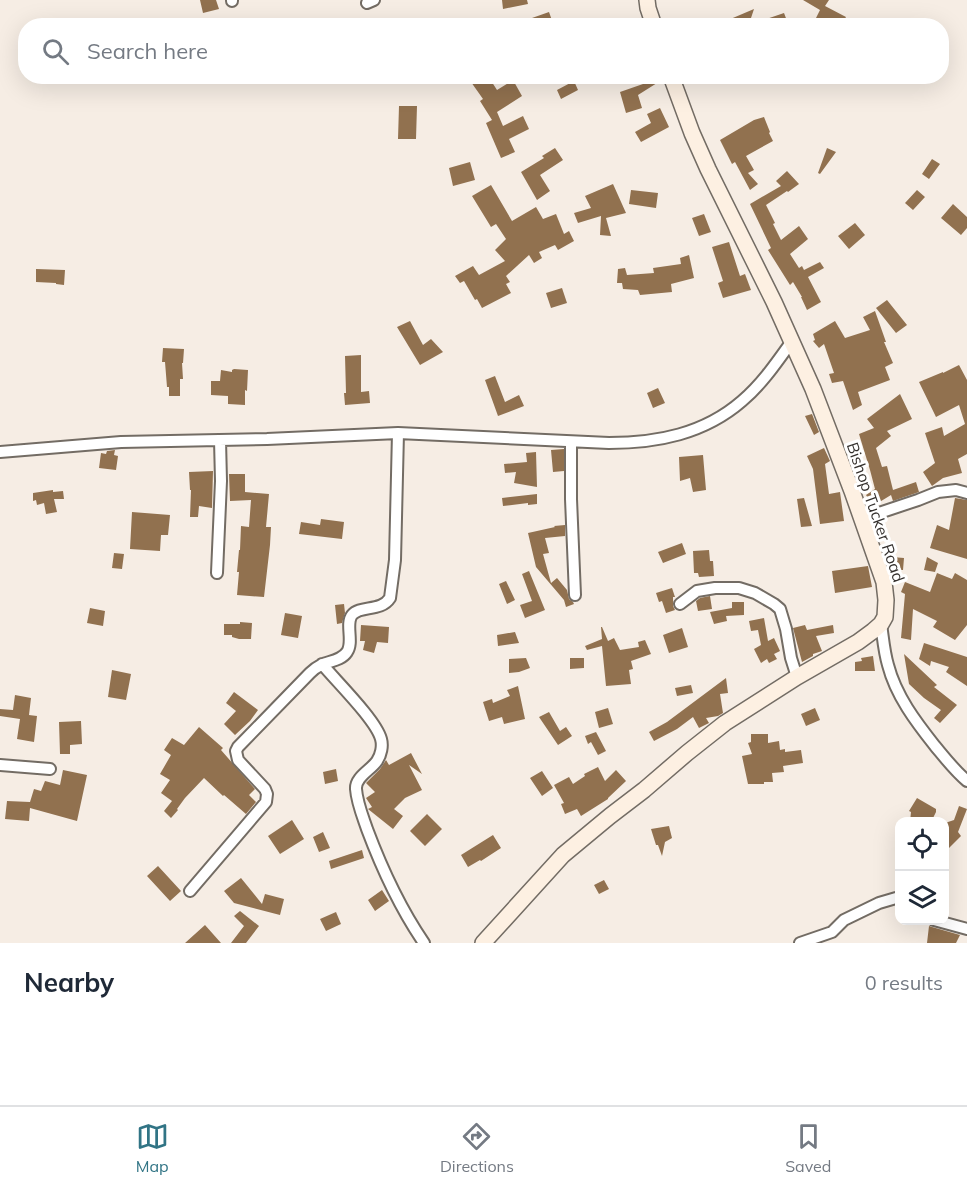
<!DOCTYPE html>
<html lang="en">
<head>
<meta charset="utf-8">
<style>
  body { margin:0; font-family:Mulish,sans-serif; background:#f6f6f7; color:#1f2937 }
  .controls { position:absolute; right:18px; bottom:18px; display:grid; overflow:hidden; border-radius:12px; box-shadow:0 6px 24px #0002 }
  .controls button { width:54px; height:54px; display:grid; place-items:center; padding:0; border:0; border-bottom:2px solid #e0e1e3; background:#fff; color:#1f2937; font:30px sans-serif }
  .list { margin:0; padding:0; list-style:none }
  h2 { display:flex; justify-content:space-between; align-items:center; height:78px; margin:0; padding:0 24px; font-size:26px }
  h2 small { font-size:20px; font-weight:400; color:#747a83 }
  .icon { flex:none; width:33px; height:33px; fill:none; stroke:currentColor; stroke-width:2; stroke-linecap:round; stroke-linejoin:round }
  .map { position:relative; flex:none; width:967px; height:943px; overflow:hidden }
  .search { position:absolute; background:#fff; box-shadow:0 6px 24px #0002; left:18px; right:18px; top:18px; height:66px; display:flex; align-items:center; gap:15px; box-sizing:border-box; padding:0 21px; border-radius:24px; color:#747a83; font-size:22px }
  .sheet { height:162px; background:#fff }
  nav { display:flex; justify-content:space-around; align-items:center; box-sizing:border-box; height:84px; border-top:2px solid #e0e1e3; background:#fff; font-size:16px; color:#747a83 }
  nav a { display:grid; justify-items:center; gap:3px }
  nav .on { color:#317485 }
  .map>svg:first-child { display:block }
  .building { fill:#91714f }
  .lines { fill:none; stroke-linecap:round; stroke-linejoin:round }
  .minor-casing { stroke:#736c64; stroke-width:14 }
  .secondary-casing { stroke:#736c64; stroke-width:18 }
  .minor { stroke:#fff; stroke-width:10 }
  .secondary { stroke:#fdf0e2; stroke-width:15 }
  .labels { text-anchor:middle; stroke-width:6; stroke-linejoin:round; paint-order:stroke }
  .street-label { font-size:16px; fill:#34302d; stroke:#fff }
</style>
</head>
<body>
<div class="map">
<svg width="967" height="943" viewBox="0 0 967 943">
  <rect width="100%" height="100%" fill="#f6ede4"/>
  <!-- building -->
  <path class="building" d="M200 0H216L219 9 203 13Z
    M502 0H527L528 4 503 9Z
    M803 0H829L825 6 846 17 841 26H837L827 20 825 23 816 18 820 10Z
    M754 9 750 21 739 26H714Z
    M549 12 554 26H515V24Z
    M784 13 789 26H752V24Z
    M479 76H488L497 90 513 80 522 96 497 112 503 126 523 116 529 129 509 139 515 152 501 158 486 123 492 120 480 101 483 99 471 82Z
    M638 76H651L657 83 638 95 642 108 626 113 620 92 643 84Z
    M574 81 578 90 561 99 557 90Z
    M399 106H417L416 139H398Z
    M660 108 669 127 641 142 635 132 651 123 647 114Z
    M764 117 770 132 769 133 773 141 746 156 754 170 748 173 758 184 750 190 735 162 732 164 720 140 754 120Z
    M555 148 563 160 540 175 550 191 537 200 521 172 544 158 542 156Z
    M827 148 836 152 820 174 818 173Z
    M932 159 940 164 929 179 922 174Z
    M470 162 475 180 453 186 449 168Z
    M787 171 799 184 788 192 787 191 766 205 775 223 773 224 781 240 799 226 808 239 790 254 799 268 802 266 804 270 820 262 824 268 808 277 821 302 807 310 801 297H802L793 282 790 285 768 250 771 248 750 204 781 186 776 181Z
    M613 184 626 213 606 218 611 236 600 235 601 216 578 223 574 213 591 208 585 196Z
    M491 185 512 221 536 207 543 219 556 214 564 234 569 231 574 241 558 250 555 245 539 252 542 258 534 263 529 255 506 276 510 282 506 284 511 293 482 308 477 299 475 300 464 281 460 283 455 276 473 266 479 275 505 261 495 250 506 239 496 224 491 227 472 196Z
    M631 190 658 193 656 208 629 204Z
    M917 190 925 197 913 210 905 203Z
    M953 204 967 217V228L961 235 941 218Z
    M704 214 711 232 699 236 692 218Z
    M855 223 865 235 849 249 838 236Z
    M729 242 740 276 745 274 751 290 723 298 718 283 723 281 712 247Z
    M689 255 694 278 671 284 672 292 640 295 638 290 623 289 622 283H617L618 269 625 268 627 275 654 273 653 268 681 264 680 258Z
    M36 269 65 270 64 285 56 284V283L36 282Z
    M562 288 567 303 551 308 546 293Z
    M887 300 907 325 896 333 876 308Z
    M875 311 886 342H884L893 363 885 367 890 380 858 392 862 405 853 410 843 381 832 383 829 374 834 373 824 344 819 348 813 341 815 340 813 334 835 321 845 338 870 330 863 317Z
    M410 321 423 345 431 339 443 352 420 365 397 327Z
    M163 348 184 349 183 363H182L183 379H180V396H169V387H167L165 362H162Z
    M361 355V392L369 391 370 403 345 405 344 393H346L345 356Z
    M959 365 967 380V454L958 459 962 473 943 478 932 486 923 472 935 463 925 433 942 427 944 436 965 424 959 405 936 417 919 382 943 372V373Z
    M234 369 248 370 247 391 245 390V405L228 404V396L211 395V381H220L221 370 232 372V370Z
    M495 376 505 402 519 395 524 406 498 416 485 380Z
    M658 388 665 403 653 408 647 393Z
    M900 394 912 419 887 431 891 436 876 448 882 467 887 466 893 490 916 482 919 492 893 501 891 495 873 506 866 495 875 489 870 470 859 434 874 428 867 419Z
    M812 414 819 432 814 435 805 416Z
    M824 448 830 461 825 464 829 494 840 492 844 521 820 524 813 469 807 456Z
    M564 449V471L553 472 551 450Z
    M115 450 114 455 118 456 116 470 99 468 101 453 106 454 107 451Z
    M536 452 537 487 514 483 516 472 505 473 504 464 527 462 526 453Z
    M703 455 706 490 693 492 690 478 680 481 679 457Z
    M213 471 212 508 199 506 198 517H190L191 490H190L189 472Z
    M229 474H245V492L269 494 266 527H271L270 545 264 597 237 595 239 572H237L239 550H240L241 526 249 527 251 500 230 501Z
    M53 490V492L63 491 64 499H54L57 512 46 514 44 503 37 505 36 500 33 501V493Z
    M537 494V504L528 505V503L503 506 502 498Z
    M804 498 812 526 801 527 797 499Z
    M955 498 967 500V559L930 548 937 525 949 530Z
    M132 512 170 515 168 535H161L160 551 130 549Z
    M321 519 344 522 342 539 299 534 301 522 320 525Z
    M565 525V536L545 538 549 553 543 554 551 583 557 578 567 590 569 599 573 602 574 604 566 607 564 600 536 567 528 533 555 527 554 526Z
    M682 543 686 554 663 563 658 552Z
    M709 550 710 561H713L714 576 699 577 698 573H694L693 551Z
    M114 553 124 554 122 569 112 568Z
    M892 557 904 558 903 570H892Z
    M927 557 938 563 935 572 924 570Z
    M868 566 872 587 835 593 832 571Z
    M529 571 545 610 525 618 520 605 532 601 522 574Z
    M937 573 952 579 955 573 967 580V625L955 640 933 627 937 621 913 609 911 640 901 638 905 594 901 592 905 582 930 592Z
    M506 581 515 600 507 604 499 584Z
    M672 588 675 597H673V606L675 610 666 613 662 601 659 602 656 593Z
    M710 596 712 609 698 611 696 601 700 598Z
    M732 602H744V615L726 616 727 621 714 624 710 612 732 608Z
    M344 604 345 613 342 623 337 624 335 605Z
    M90 608 105 611 103 626 87 623Z
    M285 613 302 616 298 638 281 635Z
    M764 618 768 641 774 638 780 651 774 654 777 659 769 663 767 659 761 663 754 649 761 645 758 630 751 631 749 621Z
    M240 622 252 623 251 639H239L232 637V635H224V624H240Z
    M361 625 389 627 388 643 377 642 374 653 363 650 365 641H360Z
    M805 625 807 630 833 625 834 633 816 636 822 651 813 654V656L802 662 793 628Z
    M601 627H602L608 641 614 638 620 650 639 647 638 642 645 640 651 654 631 661 633 669 629 670 631 684 606 686 602 646 587 650 585 646 602 639Z
    M682 628 688 647 669 653 663 635Z
    M515 632 519 643 498 646 497 635Z
    M924 643 967 657V686L946 672 949 667 931 661 930 666 919 659Z
    M904 654 937 685 934 687 957 705 940 723 934 718 941 710 924 698 909 684Z
    M873 656 875 671H855V662L862 661 861 658Z
    M526 658 530 668 519 672 509 673V659Z
    M570 658H584V668L570 669Z
    M112 670 131 674 126 700 108 697Z
    M726 678 728 693 720 694 723 713 718 716 706 718 709 723 699 728 693 717 677 729 654 741 649 732 667 722Z
    M691 685 693 693 677 696 675 688Z
    M518 686 525 719 504 724 502 717 489 721 483 702 492 699 493 703 510 696 507 690Z
    M234 692 258 710 250 721 235 735 224 724 236 711 226 703Z
    M15 695 31 698 29 715 37 716 34 742 17 739 20 719 0 716V709L13 710Z
    M608 708 613 724 599 728 595 712Z
    M815 708 820 720 806 726 801 714Z
    M549 712 560 731 566 727 572 736 558 745 539 717Z
    M81 721 82 744 70 745V754H60L59 722Z
    M199 727 223 748 221 750 255 789 249 795 256 802 246 814 224 795 223 796 204 778 185 798 177 809 178 810 171 818 164 811 172 801 161 793 170 780 160 774 171 755 164 750 172 738 184 745Z
    M596 732 606 751 598 755 591 742 588 744 585 736Z
    M751 734H768V743L779 741 780 750 785 749V752L801 750 803 763 783 766 784 772 772 773 773 782H764V784H748L742 756 752 754 748 743 751 742Z
    M411 753 422 774 409 765 422 790 405 798 394 809 403 816 393 829 368 809 372 807 366 798 375 792 366 783 380 769 386 760 389 765Z
    M598 767 605 781 616 770 626 781 608 798V799L581 816 577 809 565 814 561 804 564 803 554 785 569 777 573 784 585 776 584 774Z
    M336 769 338 781 325 784 323 772Z
    M63 770 87 775 77 821 30 808 29 821 5 819 7 801 30 802 34 789 41 791 45 781 60 785Z
    M542 771 553 788 542 796 530 778Z
    M917 798 936 809V812L931 822H910L911 812 909 811Z
    M959 806 967 809 958 832 961 836 945 852V823L954 820Z
    M427 814 442 829 425 846 410 831Z
    M292 820 304 839 280 854 268 836Z
    M669 826 672 838 665 842 662 856 658 845H656L651 829Z
    M323 832 330 848 319 852 313 837Z
    M493 835 501 848 481 861 480 860 468 867 461 855Z
    M362 850 364 858 331 869 329 861Z
    M158 866 181 891 170 901 147 876Z
    M241 878 262 904 265 894 284 899 280 915 234 903 224 891Z
    M604 880 609 889 599 894 594 885Z
    M382 890 389 901 375 911 368 900Z
    M240 911 259 926 246 943H231L244 926 234 916Z
    M336 912 341 924 326 931 320 919Z
    M205 925 221 943H185Z
    M929 926 932 927 960 935 956 943H927Z"/>
  <g class="lines">
    <!-- minor casing -->
    <g class="minor-casing">
      <path id="minor" d="M232 0V1
        M367 3 374 0
        M571 442V499L575 595
        M0 452 121 442 267 439 398 433 609 443C657 443 704 434 742 401 762 384 777 362 792 341
        M861 519 918 500 938 492 956 490 967 493
        M217 573 221 481 220 440
        M680 604 697 591 715 588H739L755 593 774 604 780 609 786 629 791 658 797 677
        M881 624C883 637 884 652 888 665 896 696 916 722 935 746 945 758 955 771 967 781
        M322 664C336 681 376 720 381 739 383 746 381 755 377 761 371 770 355 777 356 789 357 803 363 817 367 829 382 869 400 908 424 943
        M0 765 50 769
        M190 891 266 802 267 794 265 789 238 760 236 751 238 747 310 673C313 670 317 667 321 665 329 661 341 661 347 652 354 642 345 624 352 615 360 605 381 612 390 598L395 560 398 433
        M934 920 967 929
        M800 943 832 932 844 920 879 903 896 898 900 899"/>
    </g>
    <!-- secondary casing -->
    <g class="secondary-casing">
      <path id="secondary" d="M647 0 648 8 654 26
        M483 943 563 855 610 816 644 790 687 753 725 723 797 677 858 642 873 631 881 624 885 617 886 600 884 582 852 491 813 389 774 302 708 169 692 133 671 76"/>
    </g>
    <!-- minor -->
    <use href="#minor" class="minor"/>
    <!-- secondary -->
    <use href="#secondary" class="secondary"/>
  </g>
  <g class="labels">
    <!-- street labels -->
    <g class="street-label">
      <text transform="translate(876 512) rotate(71)" y="6">Bishop Tucker Road</text>
    </g>
  </g>
</svg>
<div class="controls">
<button><svg class="icon" aria-label="locate" viewBox="0 0 24 24"><circle cx="12" cy="12" r="6"/><path d="M12 2v4M12 18v4M2 12h4M18 12h4"/></svg></button>
<button><svg class="icon" aria-label="layers" viewBox="0 0 24 24"><path d="M12 4l9 5-9 5-9-5zM3 14l9 5 9-5"/></svg></button>
</div>
<div class="search"><svg class="icon" aria-label="search" viewBox="0 0 24 24"><circle cx="10" cy="10" r="6"/><path d="M15 15l6 6"/></svg>Search here</div>
</div>
<section class="sheet">
<h2>Nearby<small>0 results</small></h2>
<ul class="list">
</ul>
</section>
<nav>
<a class="on"><svg class="icon" aria-label="map" viewBox="0 0 24 24"><path d="M3 6l6-2 6 2 6-2v14l-6 2-6-2-6 2zM9 4v14M15 6v14"/></svg>Map</a>
<a><svg class="icon" aria-label="directions" viewBox="0 0 24 24"><path d="M12 3l9 9-9 9-9-9zM9 14v-3h6M13 9l2 2-2 2"/></svg>Directions</a>
<a><svg class="icon" aria-label="saved" viewBox="0 0 24 24"><path d="M7 4h10v16l-5-4-5 4z"/></svg>Saved</a>
</nav>
</body>
</html>
